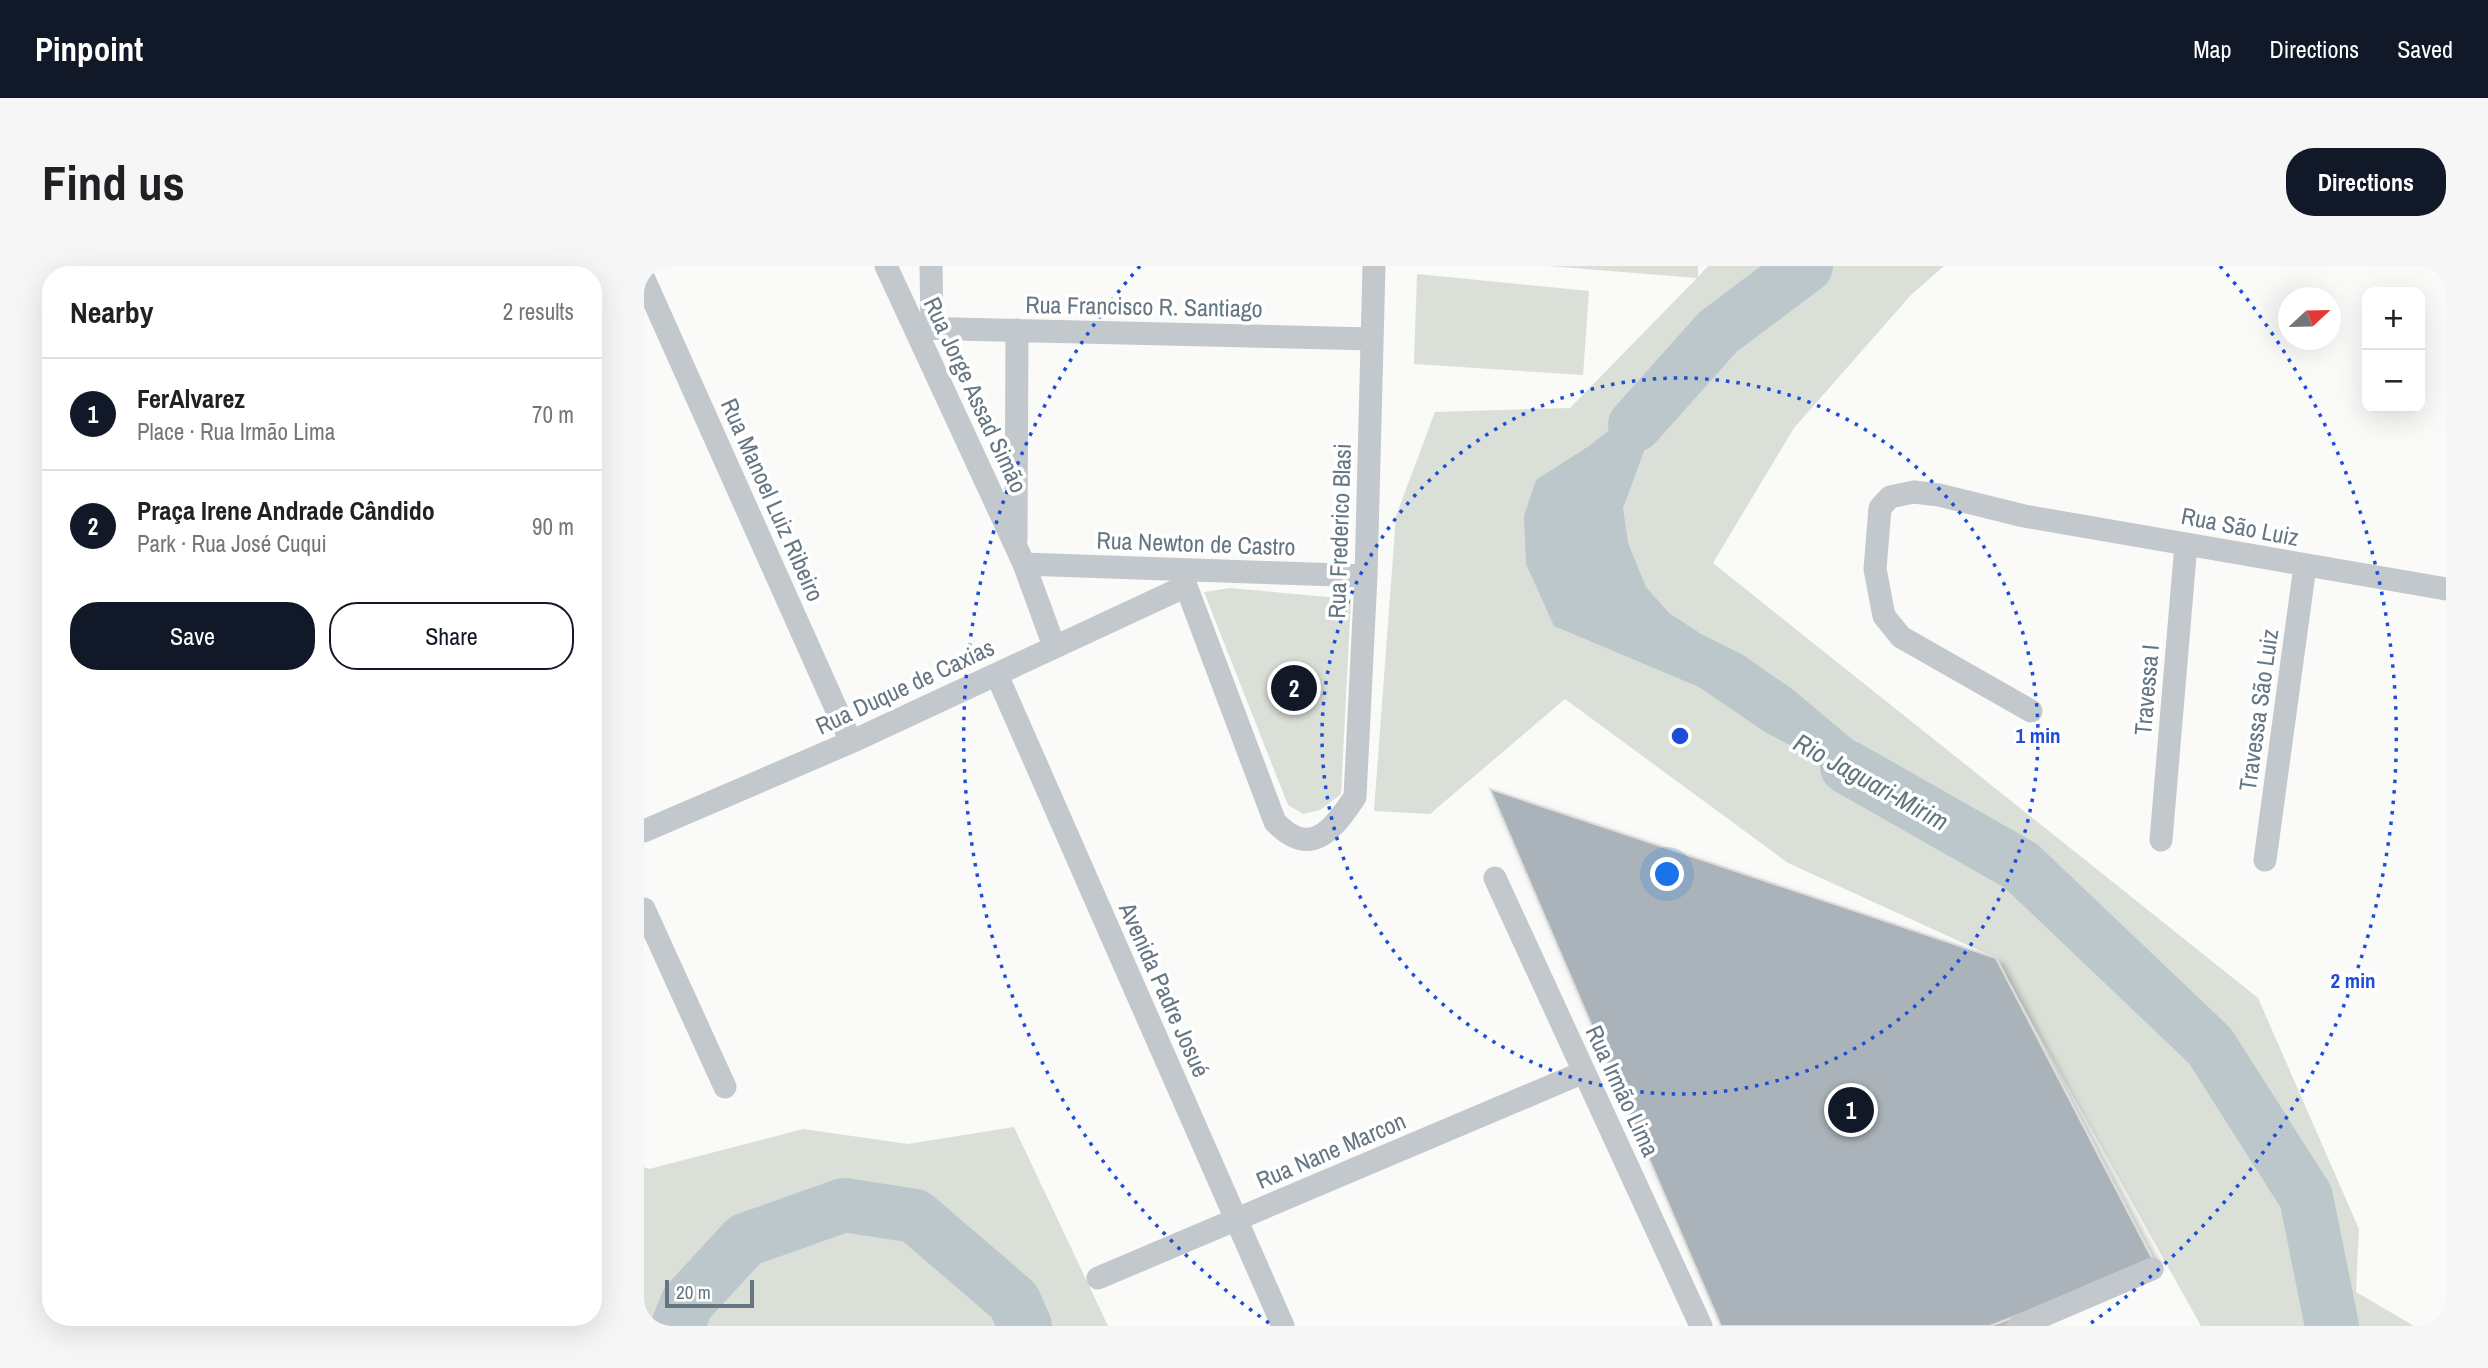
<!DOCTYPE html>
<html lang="en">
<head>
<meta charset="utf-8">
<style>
  body { margin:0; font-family:"Archivo Narrow",sans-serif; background:#f6f6f6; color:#202124 }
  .controls { position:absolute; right:21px; top:21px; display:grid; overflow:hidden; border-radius:14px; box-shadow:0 7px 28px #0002 }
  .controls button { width:63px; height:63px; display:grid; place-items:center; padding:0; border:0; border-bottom:2px solid #e0e0e0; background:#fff; color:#202124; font:35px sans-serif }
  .compass { position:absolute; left:1634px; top:21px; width:63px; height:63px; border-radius:50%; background:#fff; box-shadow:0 7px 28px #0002; rotate:68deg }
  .scale { position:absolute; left:21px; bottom:18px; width:89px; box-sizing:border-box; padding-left:7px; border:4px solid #657683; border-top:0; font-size:19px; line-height:24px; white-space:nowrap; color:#657683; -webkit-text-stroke:5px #fff; paint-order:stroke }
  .you { position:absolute; left:1024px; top:609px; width:24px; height:24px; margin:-18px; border:5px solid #fff; border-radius:50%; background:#1a73e8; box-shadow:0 0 0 10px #1a73e833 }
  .badge { display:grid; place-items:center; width:46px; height:46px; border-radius:50%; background:#111827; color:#fff; font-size:23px; font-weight:700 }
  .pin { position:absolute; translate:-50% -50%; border:4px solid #fff; box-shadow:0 2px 7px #0006 }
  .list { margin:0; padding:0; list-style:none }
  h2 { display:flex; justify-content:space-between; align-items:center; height:91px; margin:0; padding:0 28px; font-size:30px }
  h2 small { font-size:23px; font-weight:400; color:#757577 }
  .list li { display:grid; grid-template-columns:46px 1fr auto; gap:21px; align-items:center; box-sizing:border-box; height:112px; padding:0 28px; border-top:2px solid #e0e0e0 }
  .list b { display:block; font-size:26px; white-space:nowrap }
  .list p { margin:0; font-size:23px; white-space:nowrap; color:#757577 }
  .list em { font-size:23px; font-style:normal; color:#757577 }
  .actions { display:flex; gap:14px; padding:21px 28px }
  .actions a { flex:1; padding:16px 0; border:2px solid #111827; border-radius:28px; text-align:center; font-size:24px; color:#111827 }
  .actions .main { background:#111827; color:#fff }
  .map { position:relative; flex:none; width:1802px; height:1060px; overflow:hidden; border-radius:28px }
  header { display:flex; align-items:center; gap:42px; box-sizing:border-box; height:98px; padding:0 35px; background:#111827; color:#fff }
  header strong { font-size:33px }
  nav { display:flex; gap:38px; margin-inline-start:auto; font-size:24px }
  .intro { display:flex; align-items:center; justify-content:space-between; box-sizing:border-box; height:168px; padding:0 42px }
  h1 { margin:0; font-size:49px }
  .button { padding:18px 32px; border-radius:28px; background:#111827; color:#fff; font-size:24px; font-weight:700 }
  main { display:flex; gap:42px; padding:0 42px }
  aside { flex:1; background:#fff; border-radius:28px; box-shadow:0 7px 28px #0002 }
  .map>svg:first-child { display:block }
  .green { fill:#dadfd7 }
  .water { fill:#bbc7cb }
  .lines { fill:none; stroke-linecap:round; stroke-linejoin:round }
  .river { stroke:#bbc7cb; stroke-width:54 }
  .building { fill:#aab3b9; stroke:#dcdcda; stroke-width:2; filter:url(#shadow) }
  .minor { stroke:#c3c8cc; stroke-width:23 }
  .ring { fill:none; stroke:#1d4ed8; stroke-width:3.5; stroke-dasharray:3.5 7 }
  .labels { text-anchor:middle; stroke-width:7; stroke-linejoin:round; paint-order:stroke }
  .street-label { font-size:24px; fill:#657683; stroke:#fff }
  .water-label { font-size:26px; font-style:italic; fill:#60757c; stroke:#fff }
  .centre { fill:#1d4ed8; stroke:#fff; stroke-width:3.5 }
  .ring-label { font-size:21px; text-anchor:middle; font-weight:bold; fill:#1d4ed8; stroke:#fff; stroke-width:7; stroke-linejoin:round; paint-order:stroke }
</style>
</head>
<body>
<header>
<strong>Pinpoint</strong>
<nav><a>Map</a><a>Directions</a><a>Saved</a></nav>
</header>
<div class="intro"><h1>Find us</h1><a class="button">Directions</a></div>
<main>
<aside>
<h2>Nearby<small>2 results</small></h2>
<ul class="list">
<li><span class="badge">1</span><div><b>FerAlvarez</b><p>Place · Rua Irmão Lima</p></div><em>70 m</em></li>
<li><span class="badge">2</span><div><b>Praça Irene Andrade Cândido</b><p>Park · Rua José Cuqui</p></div><em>90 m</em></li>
</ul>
<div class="actions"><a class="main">Save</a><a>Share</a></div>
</aside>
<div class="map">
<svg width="1802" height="1060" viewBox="0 0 1802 1060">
  <defs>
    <filter id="shadow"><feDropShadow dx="6" dy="6" stdDeviation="3.5" flood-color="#0004"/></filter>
  </defs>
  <rect width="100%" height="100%" fill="#fafaf8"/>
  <!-- green -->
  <path class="green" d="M905 0H1054V11L1064 0H1300L1266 30 1150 162 1069 297 1614 732 1715 963 1712 1026 1770 1060H1557L1352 692 1144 597 921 433 786 548 730 545 752 250 791 146 926 142 1053 12Z
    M773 8 945 25 939 109 770 98Z
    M586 322 707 333 697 528 676 544 659 548 644 539 560 326Z
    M370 861 464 1060H0V901L5 903 159 863 264 878Z"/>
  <!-- water -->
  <path class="water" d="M1040 105 1000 185 979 242 984 277 1002 321 1025 347 1057 368 1099 389 1148 423 1252 510 1267 536 1185 499 1121 466 1055 421 910 360 882 298 880 250 892 214 945 180Z"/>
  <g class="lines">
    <!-- river -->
    <path class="river" d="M991 159 1074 66 1162 0
      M1203 501 1377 600 1566 780 1662 931 1688 1060
      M34 1060 43 1037 101 974 200 939 271 950 370 1035 381 1060"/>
  </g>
  <!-- building -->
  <path class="building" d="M846 523 1352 692 1510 996 1346 1060H1077Z"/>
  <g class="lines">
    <!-- minor -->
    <path class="minor" d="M242 0 380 298 410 380
      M287 0 288 62
      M0 13 207 476
      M271 62 727 73
      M372 274 373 64
      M380 298 722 310
      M536 304 631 556C667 593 689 564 711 531L722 310 730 0
      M353 409 639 1060
      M1387 445 1257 371 1240 350 1231 303 1236 242 1246 231 1270 226 1295 229 1380 250 1802 323
      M0 565 207 476 542 320
      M1517 574 1542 278
      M1621 594 1661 300
      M851 612 1057 1060
      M0 643 81 821
      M454 1012 940 806
      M1375 1060 1508 1003"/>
  </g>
  <!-- distance rings -->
  <g class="ring">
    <circle cx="1036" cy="470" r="358"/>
    <path d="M625 1057A716 716 0 0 1 496 0M1576 0A716 716 0 0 1 1447 1057"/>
  </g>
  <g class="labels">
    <!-- street labels -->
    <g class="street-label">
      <text transform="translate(500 41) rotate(1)" y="8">Rua Francisco R. Santiago</text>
      <text transform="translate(331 129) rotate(65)" y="8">Rua Jorge Assad Simão</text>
      <text transform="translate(128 234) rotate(66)" y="8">Rua Manoel Luiz Ribeiro</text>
      <text transform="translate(1596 261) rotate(11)" y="8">Rua São Luiz</text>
      <text transform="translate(696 265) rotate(-88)" y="8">Rua Frederico Blasi</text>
      <text transform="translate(552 278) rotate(2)" y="8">Rua Newton de Castro</text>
      <text transform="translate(261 421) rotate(-25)" y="8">Rua Duque de Caxias</text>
      <text transform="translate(1503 424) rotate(-85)" y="8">Travessa I</text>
      <text transform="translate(1615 444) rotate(-82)" y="8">Travessa São Luiz</text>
      <text transform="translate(520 724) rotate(66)" y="8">Avenida Padre Josué</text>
      <text transform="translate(978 825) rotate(65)" y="8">Rua Irmão Lima</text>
      <text transform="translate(687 885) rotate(-23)" y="8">Rua Nane Marcon</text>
    </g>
    <!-- water labels -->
    <g class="water-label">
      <text transform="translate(1227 516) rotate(29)" y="9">Rio Jaguari-Mirim</text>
    </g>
  </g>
  <circle cx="1036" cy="470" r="10" class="centre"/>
  <g class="ring-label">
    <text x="1394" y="477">1 min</text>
    <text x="1709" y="722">2 min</text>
  </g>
</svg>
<div class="controls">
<button>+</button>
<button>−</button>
</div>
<svg class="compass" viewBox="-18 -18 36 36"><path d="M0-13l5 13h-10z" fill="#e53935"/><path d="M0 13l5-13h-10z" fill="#757577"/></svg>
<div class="scale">20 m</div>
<div class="you"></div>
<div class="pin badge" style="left:1207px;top:844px">1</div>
<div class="pin badge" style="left:650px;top:422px">2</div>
</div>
</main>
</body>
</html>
